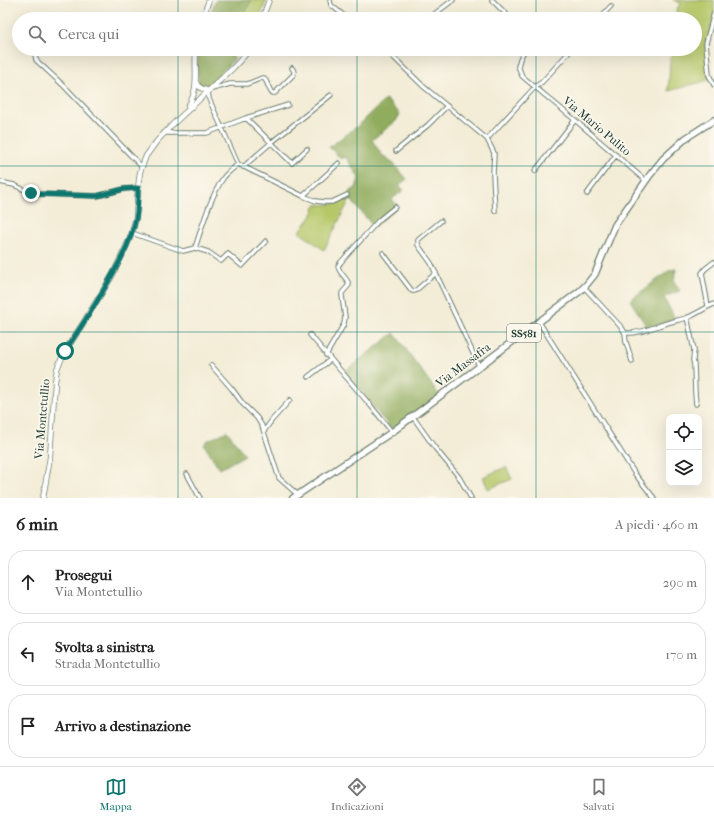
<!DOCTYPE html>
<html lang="it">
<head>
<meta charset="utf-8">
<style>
  body { margin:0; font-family:"IM FELL French Canon",serif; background:#f2f2f2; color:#222 }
  .controls { position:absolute; right:12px; bottom:12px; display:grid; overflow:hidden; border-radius:8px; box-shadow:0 4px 16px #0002 }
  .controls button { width:36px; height:36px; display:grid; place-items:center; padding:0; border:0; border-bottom:1px solid #e0e0e0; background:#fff; color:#222; font:20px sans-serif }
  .stop { position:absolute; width:12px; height:12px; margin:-9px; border:3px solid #0f766e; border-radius:50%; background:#fff }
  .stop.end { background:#0f766e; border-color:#fff; box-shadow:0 1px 4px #0008 }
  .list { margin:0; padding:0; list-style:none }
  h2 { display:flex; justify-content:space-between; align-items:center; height:52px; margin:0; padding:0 16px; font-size:17px }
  h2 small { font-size:13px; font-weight:400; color:#767676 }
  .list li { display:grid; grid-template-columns:26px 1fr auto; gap:12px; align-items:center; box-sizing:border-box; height:64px; margin:0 8px 8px; padding:0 8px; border:1px solid #e0e0e0; border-radius:16px }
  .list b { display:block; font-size:15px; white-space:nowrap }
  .list p { margin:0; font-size:13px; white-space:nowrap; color:#767676 }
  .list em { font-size:13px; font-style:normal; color:#767676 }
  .icon { flex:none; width:22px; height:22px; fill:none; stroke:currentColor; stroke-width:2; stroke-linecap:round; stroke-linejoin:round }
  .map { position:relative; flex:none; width:714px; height:498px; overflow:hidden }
  .search { position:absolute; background:#fff; box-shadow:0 4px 16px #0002; left:12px; right:12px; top:12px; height:44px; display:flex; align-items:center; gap:10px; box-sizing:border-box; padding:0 14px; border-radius:22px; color:#767676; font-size:15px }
  .sheet { height:268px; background:#fff }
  nav { display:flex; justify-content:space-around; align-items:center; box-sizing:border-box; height:56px; border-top:1px solid #e0e0e0; background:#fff; font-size:11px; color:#767676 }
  nav a { display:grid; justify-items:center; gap:2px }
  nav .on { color:#0f766e }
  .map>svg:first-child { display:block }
  .green { fill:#b6c769; stroke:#6a824e }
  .forest { fill:#90ac5d; stroke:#587448 }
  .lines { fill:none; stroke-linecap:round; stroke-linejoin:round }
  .minor-casing { stroke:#697b6d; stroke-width:5.5 }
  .tertiary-casing { stroke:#697b6d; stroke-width:6 }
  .primary-casing { stroke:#697b6d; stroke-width:8 }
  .minor { stroke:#fff; stroke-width:3.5 }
  .tertiary { stroke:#fff; stroke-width:4.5 }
  .primary { stroke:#fff; stroke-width:5.5 }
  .route { stroke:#0f766e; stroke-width:5 }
  .grid { fill:none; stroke:#0f766e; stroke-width:1; stroke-opacity:0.55 }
  .labels { text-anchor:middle; stroke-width:3.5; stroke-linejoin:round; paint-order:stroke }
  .shield { fill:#fbf7ec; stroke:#61756b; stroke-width:1 }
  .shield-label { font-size:11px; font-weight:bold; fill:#1f3d34 }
  .street-label { font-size:12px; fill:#1f3d34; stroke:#fbf7ec }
</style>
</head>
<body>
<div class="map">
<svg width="714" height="498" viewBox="0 0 714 498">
  <rect width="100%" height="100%" fill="#fbf7ec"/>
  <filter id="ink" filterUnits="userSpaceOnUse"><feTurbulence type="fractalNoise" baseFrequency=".025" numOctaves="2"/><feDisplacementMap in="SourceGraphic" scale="8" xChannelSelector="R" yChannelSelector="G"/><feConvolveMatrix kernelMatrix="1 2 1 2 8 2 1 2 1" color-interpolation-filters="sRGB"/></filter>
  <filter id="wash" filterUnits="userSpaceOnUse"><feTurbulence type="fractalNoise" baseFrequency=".012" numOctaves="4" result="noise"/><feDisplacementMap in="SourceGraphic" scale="16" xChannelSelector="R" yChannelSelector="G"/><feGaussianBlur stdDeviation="0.9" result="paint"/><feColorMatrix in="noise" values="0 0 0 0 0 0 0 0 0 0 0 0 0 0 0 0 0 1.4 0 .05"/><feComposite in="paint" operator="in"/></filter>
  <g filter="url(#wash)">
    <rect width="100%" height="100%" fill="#f3edd7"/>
    <!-- green -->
    <path class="green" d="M251 0H267L259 19H239L249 5Z
      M673 0H714V17L706 50 709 80 668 91 671 49H695V19H675L677 9 681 3Z
      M350 199 324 250 299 232 311 217 316 205 332 204Z
      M506 467 512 479 488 489 483 477Z"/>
    <!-- forest -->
    <path class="forest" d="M216 0H251L249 5 239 19H208Z
      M199 49H229L233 53 234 60 208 85 199 84 197 66Z
      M386 99 400 114 396 121 372 140 382 155 391 161 407 179 399 185 404 190 392 199 398 206 374 227 350 199 349 192 356 188 359 178 346 157 341 159 329 147 359 125Z
      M676 269 674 281 680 291 664 297 675 319 648 329 630 300 670 270Z
      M394 333 440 396 392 430 344 372Z
      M227 431 245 455 220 469 204 445 207 441Z"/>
  </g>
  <g filter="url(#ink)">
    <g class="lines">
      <!-- minor casing -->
      <g class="minor-casing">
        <path id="minor" d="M330 0 331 5 348 19
          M492 0 511 19
          M714 13 706 43 709 75 714 85
          M428 19 453 0
          M599 19 611 6
          M385 49 424 87 487 139 494 153 493 174 495 211
          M525 49 520 59 518 66 522 76 535 87 575 120 646 181
          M34 50 36 60 38 62 64 86 142 167
          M212 89 230 84H247L262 78H264L266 81 271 92 273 93H275L294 74V71L292 68
          M208 91 209 99 238 164 303 196 316 201 324 202H332L347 195
          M246 118 292 163 307 149
          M164 133H207L246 118 288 105
          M487 139 535 87 542 82 572 49
          M396 151 428 125 447 106
          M243 167 272 142 331 95
          M535 171 575 120
          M0 182 14 185 31 193 37 194 97 196 124 189 138 188
          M587 194 616 155
          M303 196 339 163
          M441 221 418 240V245L431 263 479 366
          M132 233 183 251 195 248 208 252 221 261 228 254 242 266 266 241
          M195 248C202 227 211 195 224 177 228 172 233 169 238 164
          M383 253 412 291H415L436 273
          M584 287 622 328 625 333 626 342 632 361
          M708 306 702 273 705 269 714 262
          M687 317 694 350 693 360 694 365 695 393 696 404
          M539 322 635 474 654 498
          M625 333C639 334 651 328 664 324 672 321 681 320 689 317 698 313 705 308 714 304
          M310 335 371 406 392 432
          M326 355 344 324 345 317 342 296V293L349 285C348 278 339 274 338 266L341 262 379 220 395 207
          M211 365 232 389 243 404 257 418 262 426 279 478 298 495
          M308 377 330 360
          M413 417 435 448 459 477 471 498
          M264 431 272 420 290 400
          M187 474 200 498"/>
      </g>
      <!-- tertiary casing -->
      <g class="tertiary-casing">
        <path id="tertiary" d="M202 19 209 0
          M262 19 269 0
          M196 82C198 88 203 89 208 91
          M188 106C200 89 194 69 196 49
          M43 498 50 457 55 382 57 369 65 351 80 328 112 276 126 247 132 233 136 217 138 188 140 172 146 156 157 141 173 124 233 68 244 56 250 49"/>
      </g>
      <!-- primary casing -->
      <g class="primary-casing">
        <path id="primary" d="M293 498 392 432 580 291 587 284 595 274 615 225 650 175 663 159 686 138 714 120"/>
      </g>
      <!-- minor -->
      <use href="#minor" class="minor"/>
      <!-- tertiary -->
      <use href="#tertiary" class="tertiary"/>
      <!-- primary -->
      <use href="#primary" class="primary"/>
    </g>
  </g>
  <g class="lines" filter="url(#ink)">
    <!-- route -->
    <path class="route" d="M31 193 37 194 97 196 124 189 138 188C138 198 138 208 136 218 130 246 114 272 100 296 89 315 77 333 65 351"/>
  </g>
  <!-- grid -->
  <path class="grid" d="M178 0V19M357 0V19M536 0V19M178 49V498M357 49V498M536 49V498M0 166H714M0 332H714"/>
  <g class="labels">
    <!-- shield labels -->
    <rect class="shield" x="507" y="324" width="34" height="18" rx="3"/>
    <g class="shield-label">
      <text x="524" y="337">SS581</text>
    </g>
    <!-- street labels -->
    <g class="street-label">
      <text transform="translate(597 126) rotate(40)" y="4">Via Mario Pulito</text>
      <text transform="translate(463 365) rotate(-37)" y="4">Via Massafra</text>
      <text transform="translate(42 419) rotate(-85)" y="4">Via Montetullio</text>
    </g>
  </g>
</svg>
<div class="controls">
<button><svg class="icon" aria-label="locate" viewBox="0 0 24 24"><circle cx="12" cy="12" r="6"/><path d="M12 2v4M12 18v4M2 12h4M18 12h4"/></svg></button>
<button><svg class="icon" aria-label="layers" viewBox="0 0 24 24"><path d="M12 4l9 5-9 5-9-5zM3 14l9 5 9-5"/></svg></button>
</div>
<div class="stop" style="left:65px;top:351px"></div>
<div class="stop end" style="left:31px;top:193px"></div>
<div class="search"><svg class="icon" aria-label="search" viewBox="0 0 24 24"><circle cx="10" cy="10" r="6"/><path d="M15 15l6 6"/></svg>Cerca qui</div>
</div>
<section class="sheet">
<h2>6 min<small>A piedi · 460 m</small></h2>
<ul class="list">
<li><svg class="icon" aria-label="ahead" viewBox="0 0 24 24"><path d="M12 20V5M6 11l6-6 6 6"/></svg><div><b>Prosegui</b><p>Via Montetullio</p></div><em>290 m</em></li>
<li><svg class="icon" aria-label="left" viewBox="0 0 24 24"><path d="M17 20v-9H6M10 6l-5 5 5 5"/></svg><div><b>Svolta a sinistra</b><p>Strada Montetullio</p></div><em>170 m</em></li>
<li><svg class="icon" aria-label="arrive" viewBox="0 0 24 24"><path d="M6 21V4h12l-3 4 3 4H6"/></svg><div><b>Arrivo a destinazione</b></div></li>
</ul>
</section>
<nav>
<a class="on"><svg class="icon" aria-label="map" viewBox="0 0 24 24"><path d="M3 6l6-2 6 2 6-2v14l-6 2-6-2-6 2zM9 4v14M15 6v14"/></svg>Mappa</a>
<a><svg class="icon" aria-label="directions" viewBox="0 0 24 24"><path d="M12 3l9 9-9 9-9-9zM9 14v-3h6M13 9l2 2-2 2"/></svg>Indicazioni</a>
<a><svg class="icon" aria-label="saved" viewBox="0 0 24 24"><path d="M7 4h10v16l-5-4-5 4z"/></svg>Salvati</a>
</nav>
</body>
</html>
